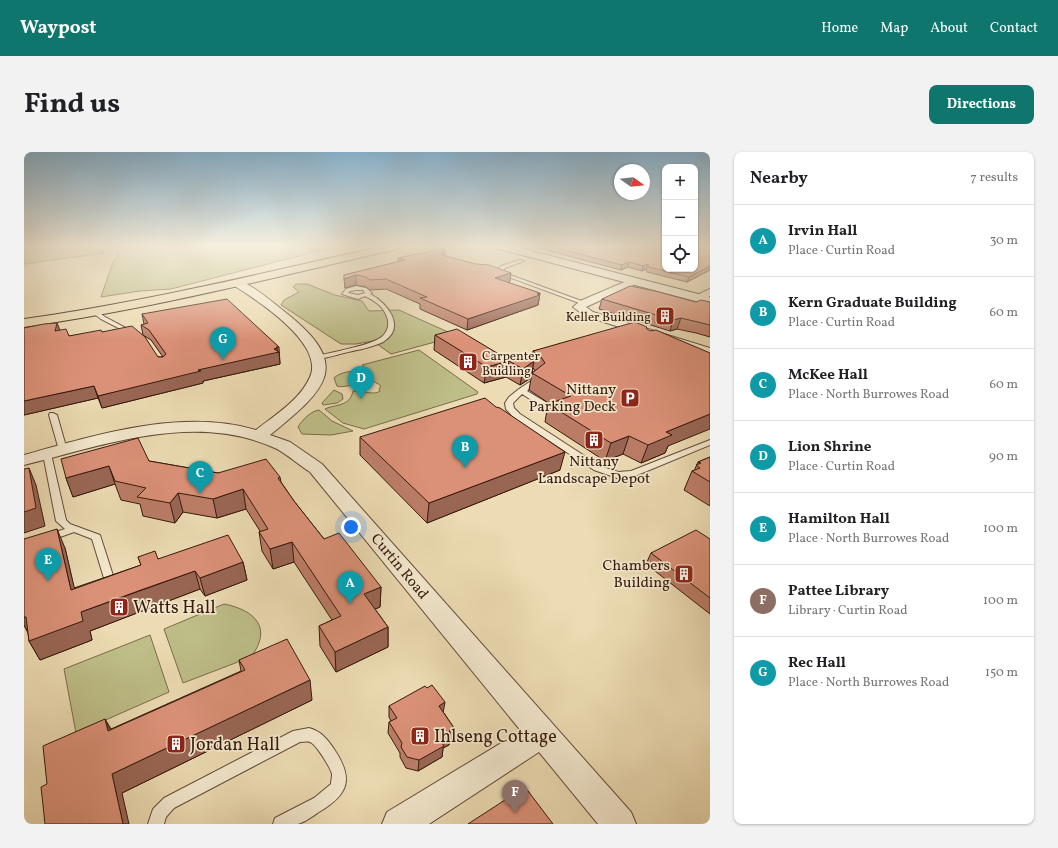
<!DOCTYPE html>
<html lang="en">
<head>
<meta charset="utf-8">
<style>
  body { margin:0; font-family:Vollkorn,serif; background:#f2f2f2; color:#202124 }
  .controls { position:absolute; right:12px; top:12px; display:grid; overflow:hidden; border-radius:8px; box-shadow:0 1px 3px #0004 }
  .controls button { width:36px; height:36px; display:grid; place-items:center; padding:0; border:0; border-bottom:1px solid #e0e0e0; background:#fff; color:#202124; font:20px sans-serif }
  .compass { position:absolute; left:590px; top:12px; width:36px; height:36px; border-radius:50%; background:#fff; box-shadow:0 1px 3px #0004; rotate:105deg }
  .you { position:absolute; left:327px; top:375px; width:14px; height:14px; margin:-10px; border:3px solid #fff; border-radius:50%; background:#1a73e8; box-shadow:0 0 0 6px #1a73e833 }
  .badge { display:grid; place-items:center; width:26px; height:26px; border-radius:50%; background:#0f766e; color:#fff; font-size:13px; font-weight:700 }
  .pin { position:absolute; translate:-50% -33px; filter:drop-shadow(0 1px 2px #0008) }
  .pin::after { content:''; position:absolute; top:21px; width:14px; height:12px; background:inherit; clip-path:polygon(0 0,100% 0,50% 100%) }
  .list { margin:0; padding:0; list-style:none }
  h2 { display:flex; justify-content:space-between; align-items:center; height:52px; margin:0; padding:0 16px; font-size:17px }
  h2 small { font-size:13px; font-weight:400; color:#757577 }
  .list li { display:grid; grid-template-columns:26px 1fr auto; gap:12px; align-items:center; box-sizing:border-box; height:72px; padding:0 16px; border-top:1px solid #e0e0e0 }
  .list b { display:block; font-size:15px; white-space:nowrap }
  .list p { margin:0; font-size:13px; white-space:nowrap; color:#757577 }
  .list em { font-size:13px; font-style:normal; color:#757577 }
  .icon { flex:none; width:22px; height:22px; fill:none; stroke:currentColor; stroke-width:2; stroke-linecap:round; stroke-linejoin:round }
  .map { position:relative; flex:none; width:686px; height:672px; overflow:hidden; border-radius:8px }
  header { display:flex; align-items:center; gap:24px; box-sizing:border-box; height:56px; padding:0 20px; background:#0f766e; color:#fff }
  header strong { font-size:19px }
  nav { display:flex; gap:22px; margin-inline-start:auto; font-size:14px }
  .intro { display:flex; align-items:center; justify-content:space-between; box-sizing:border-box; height:96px; padding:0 24px }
  h1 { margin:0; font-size:28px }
  .button { padding:10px 18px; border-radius:8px; background:#0f766e; color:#fff; font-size:14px; font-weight:700 }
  main { display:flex; gap:24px; padding:0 24px }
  aside { flex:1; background:#fff; border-radius:8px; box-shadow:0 1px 3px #0004 }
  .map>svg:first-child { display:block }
  .green { fill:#bebe88; stroke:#7a6c4a }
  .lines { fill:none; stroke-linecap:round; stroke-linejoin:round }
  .lane-casing { stroke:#644a36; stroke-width:2 }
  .street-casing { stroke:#644a36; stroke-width:2 }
  .secondary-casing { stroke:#361a0c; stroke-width:2 }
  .primary-casing { stroke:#361a0c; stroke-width:2 }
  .lane { fill:#f3e8ce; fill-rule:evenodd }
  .street { fill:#f3e8ce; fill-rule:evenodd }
  .secondary { fill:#f3e8ce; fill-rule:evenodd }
  .primary { fill:#ecdbb3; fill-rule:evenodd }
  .wall { fill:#bc7d67; stroke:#361a0c }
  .shaded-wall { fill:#996654; stroke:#361a0c }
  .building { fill:#db9178; stroke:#361a0c }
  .labels { text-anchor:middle; stroke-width:3.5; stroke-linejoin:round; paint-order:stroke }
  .far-poi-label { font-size:13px; fill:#361a0c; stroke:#f3e8ce; text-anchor:end }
  .poi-label { font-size:15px; fill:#361a0c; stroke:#f3e8ce; text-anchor:end }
  .street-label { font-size:15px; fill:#361a0c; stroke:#f3e8ce }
  .near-poi-label { font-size:18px; fill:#361a0c; stroke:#f3e8ce; text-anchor:start }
</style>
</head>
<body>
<header>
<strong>Waypost</strong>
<nav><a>Home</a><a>Map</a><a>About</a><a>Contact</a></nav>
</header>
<div class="intro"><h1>Find us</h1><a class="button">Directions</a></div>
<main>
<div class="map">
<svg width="686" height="672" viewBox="0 0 686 672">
  <rect width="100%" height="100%" fill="#ecdbb3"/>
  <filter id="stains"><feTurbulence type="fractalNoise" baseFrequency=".005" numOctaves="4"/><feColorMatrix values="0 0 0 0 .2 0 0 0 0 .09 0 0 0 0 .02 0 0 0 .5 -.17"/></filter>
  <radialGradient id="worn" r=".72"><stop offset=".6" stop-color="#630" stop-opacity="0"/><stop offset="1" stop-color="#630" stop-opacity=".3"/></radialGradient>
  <!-- green -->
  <path class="green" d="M0 94H76L81 101 0 112Z
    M91 94H330L294 99 147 137 116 139 77 145 88 113 95 99Z
    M272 132H283L311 143 338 149 345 159 375 158 433 184 367 202 349 189 332 192H317L257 153 260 148 275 140 269 135Z
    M395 198 454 240 453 242 340 277 319 271 301 257C311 252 326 255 329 239 338 238 350 244 356 239L355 237 357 234C342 221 327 238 313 234L310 226C317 219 330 219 339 219L340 215 338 213Z
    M310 238 318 242 319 247 313 251 299 253 298 251Z
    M295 258 308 269 329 279 307 283 278 282 274 275C278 268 287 259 295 258Z
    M200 452C231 458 249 476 227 505L159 531 140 477Z
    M126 483 145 540 52 581 40 517Z"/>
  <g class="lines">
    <!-- lane casing -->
    <g class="lane-casing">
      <path id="lane" d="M496 108 500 109 481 116 478 120 563 151 558 152 474 121 473 119 477 114Z
        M332 134 342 136 348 141 346 142C363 151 383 175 359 190 347 196 332 198 320 201 312 203 301 207 293 206V204C308 200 344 194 356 186 363 182 366 173 363 165 359 154 351 149 341 144L334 147 318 142 322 137ZM332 138H339L341 141 334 143 324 141 326 139Z
        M69 159H73L81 165 113 182 108 183 77 167 69 161Z
        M513 225 515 226V228L503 239 535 258V262H529L498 242 489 251 490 256 496 262 576 314 594 320 607 319 686 288V293L611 324 593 326 570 318 490 266 482 257 481 251 485 245 495 237Z
        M26 261H29L33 263 43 298 42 300H39L35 298 25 263Z
        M20 300H23L27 302 42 368 46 372 76 383 93 436 92 439 88 440 84 439 83 436 68 387 50 380 0 398V390L41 377 32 369 19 302Z
        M285 576C297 579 304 588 310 597 330 627 325 642 295 660 289 664 281 670 274 672 267 672 257 672 249 672L251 666 290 646 307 632C307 629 308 625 308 622 306 615 292 592 286 590 283 589 279 590 276 590L150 656 142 665 140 672H124L129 657 140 646 269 579Z"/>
    </g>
    <!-- street casing -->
    <g class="street-casing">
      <path id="street" d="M610 126 615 129 614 131 562 155 569 160 686 196V204L561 164 549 155 556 149Z
        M213 128C228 132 248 150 261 160 330 214 302 237 246 283L266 290 298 312 607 660 612 672H574L515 600 405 672H358L363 660 497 579 286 320C275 313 264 303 253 297 172 259 81 293 0 313V303C72 283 158 256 232 278 251 263 276 248 286 225 301 192 233 148 209 133L208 131 209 129Z
        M686 137V144L675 149 669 146 671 144Z"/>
    </g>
    <!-- secondary casing -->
    <g class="secondary-casing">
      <path id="secondary" d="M471 94H488L686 145V153L472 96Z"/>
    </g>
    <!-- primary casing -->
    <g class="primary-casing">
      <path id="primary" d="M359 94H378L373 97C249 126 126 157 0 175V167C121 150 240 121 359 94Z"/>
    </g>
    <!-- lane -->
    <use href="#lane" class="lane"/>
    <!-- street -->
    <use href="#street" class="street"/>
    <!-- secondary -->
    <use href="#secondary" class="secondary"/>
    <!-- primary -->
    <use href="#primary" class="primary"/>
  </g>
  <!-- wall -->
  <path class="wall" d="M506 94H641L671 96 686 99V118L663 130 623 120 622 117 618 119 604 115 597 118Z
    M677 94H686V96Z
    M421 98 420 103 486 130 485 131 516 141 514 153 443 178 396 157V152L362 137 346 138 342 135 332 133 321 136 320 123 374 110V106Z
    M578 147 686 150V185L672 181 653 177 646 179 575 157Z
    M118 162 255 195 256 212 179 229V231L78 256 74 246 0 263V176L33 171 36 179 45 184 78 180 134 205H139L127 188 119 183 117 173 120 172Z
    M622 176 644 294 641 301 617 311 599 302 581 309 521 270 524 252H526L505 238 508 221 511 219 509 216 507 226 496 233 482 225 460 231 410 198 411 183 483 207 508 208 509 199Z
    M336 285 536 318 403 371 336 303Z
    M686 305V354L660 338 668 319H670L674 310Z
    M125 309 194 321 256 325 257 330 270 349 300 387 357 435 356 455 351 457 364 475V495L312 520 296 494 295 474 308 468 270 410 249 417 238 399 235 380 236 379 222 357 193 366 159 360 151 371 119 364 116 352 97 348 91 332 49 345 42 326Z
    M0 387 41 396 50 436 117 413 114 405 134 407 219 410 223 428 181 444 176 437 123 457 66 479 68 488 16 508 5 489 4 481 0 473Z
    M686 387V462L622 412 627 401Z
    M215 508 288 548 98 641 23 632 81 567 87 577 217 519Z
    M365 554 420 561 430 576 428 587 426 588 425 593 419 596 418 605 394 619 382 616 376 605V601L364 581 365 570 367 569 365 565Z"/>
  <!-- shaded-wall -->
  <path class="shaded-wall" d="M421 98 420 107 418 100Z
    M605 110 604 115 597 118 598 113Z
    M624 112 622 117 618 119 619 114Z
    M686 114V118L663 130 665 125Z
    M487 121 486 130 470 135 471 126Z
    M332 123V133L321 136 320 127Z
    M516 141 514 153 443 178 444 167Z
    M657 166 653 177 646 179 649 168Z
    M33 171 37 181 31 179Z
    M253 196 254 201 255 200 256 212 179 229V231L78 256 74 244Z
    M485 209 482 225 460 231 463 215Z
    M510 209 507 226 496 233 499 217Z
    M70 234 74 246 0 263V249Z
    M686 262V277L644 294 641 301 617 311 624 293 642 280Z
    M605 284 599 302 581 309 587 291Z
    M541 300 536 318 403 371 405 351Z
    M85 314 91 332 49 345 42 326Z
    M5 316 12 333 21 374 0 381V360Z
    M219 337 222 357 193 366 189 347Z
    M154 341 159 360 151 371 146 351Z
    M33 377 41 396 55 456 47 438Z
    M268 390 270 410 249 417 246 397Z
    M219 410 223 428 181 444 176 426Z
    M171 419 176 437 66 479 68 488 16 508 5 489 57 460Z
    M357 435 356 455 340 462V442Z
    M0 465H2L7 486 0 473Z
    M364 475V495L312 520 311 500Z
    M286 528 288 548 98 641 105 672H99L88 622Z
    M421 550 419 561 415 554Z
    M81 567 91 587 84 579Z
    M430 576 428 587 426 588 425 593 419 596 418 605 394 619 395 608 425 579Z"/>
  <!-- building -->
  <path class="building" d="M525 94H641V117H671V94V96L686 99V114L665 125 625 115 624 112 619 114 605 110 598 113Z
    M417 97 421 98 418 100V103L452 112 465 113 487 121 471 126 516 141 513 142 516 143 444 167 396 146 403 145 362 127 346 128 342 125 332 123 320 127V123L381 108 374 106Z
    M606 134 631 139 672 150 677 148 686 150V173L657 166 649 168 578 147Z
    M203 147 255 195H252L253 196 250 197 255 200 174 218 177 219 74 244 70 234 0 249V176L20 172 33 171 31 179 42 177 45 184 77 178 78 180 108 174 121 185 134 205H139L142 202 125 178 117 173 124 171 118 162Z
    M611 170 623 175 622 176 626 179 632 178 686 201V262L642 280 648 283 624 293 605 284 587 291 524 252 547 244 508 221 521 211 517 205 509 199Z
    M433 177 483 207 500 202 510 209 499 217 485 209 463 215 411 183Z
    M461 246 472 255 476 256 541 300 405 351 336 285Z
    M114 286 125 309 194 321 242 307 256 325 254 326 270 349 300 387 315 381 357 435 340 442 364 475 311 500 295 474 317 464 268 390 246 397 235 380 244 377 219 337 189 347 154 341 146 351 113 345 122 336 91 329 85 314 42 326 37 307Z
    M686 305V330L668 319 676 316 672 313 677 311 674 310Z
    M5 316 12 356 0 360V317Z
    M33 377 47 438 117 413 114 405 131 399 134 407 204 383 219 410 176 426 171 419 117 438 57 460 59 469 5 489 2 465H0V387Z
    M672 378 686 387V446L627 401Z
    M263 487 286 528 88 622 99 672H21L17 635 23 632 19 594 81 567 84 579 221 518 215 508Z
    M408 533 421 550 415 554 430 576 425 579 427 582 416 589 420 594 395 608 383 605 377 595 378 591 365 570 373 566 365 554 401 534 403 536Z
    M501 635 529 672H444Z"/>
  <!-- sky -->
  <linearGradient id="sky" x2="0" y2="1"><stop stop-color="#89b6d4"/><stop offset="0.5" stop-color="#f6efdd"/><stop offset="1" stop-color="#f6efdd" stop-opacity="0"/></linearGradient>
  <rect width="686" height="188" fill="url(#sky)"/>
  <!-- icons -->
  <defs>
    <g id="building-square" transform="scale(1)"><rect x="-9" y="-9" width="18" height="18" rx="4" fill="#8f2418" stroke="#f3e8ce"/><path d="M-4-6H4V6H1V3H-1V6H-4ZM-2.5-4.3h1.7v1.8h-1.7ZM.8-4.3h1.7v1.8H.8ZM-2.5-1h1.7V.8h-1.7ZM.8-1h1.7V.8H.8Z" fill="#fff"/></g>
    <g id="parking-square" transform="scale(1)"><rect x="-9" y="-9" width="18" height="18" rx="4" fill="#8f2418" stroke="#f3e8ce"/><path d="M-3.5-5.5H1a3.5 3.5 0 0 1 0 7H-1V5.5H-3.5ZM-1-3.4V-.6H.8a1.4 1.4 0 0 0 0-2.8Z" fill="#fff"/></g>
  </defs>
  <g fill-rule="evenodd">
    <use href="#building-square" x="641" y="164"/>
    <use href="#building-square" x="444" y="210"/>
    <use href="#parking-square" x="606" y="246"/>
    <use href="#building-square" x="570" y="288"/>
    <use href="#building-square" x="660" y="422"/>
    <use href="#building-square" x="95" y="455"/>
    <use href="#building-square" x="396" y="584"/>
    <use href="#building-square" x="152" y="592"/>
  </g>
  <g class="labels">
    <!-- far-poi labels -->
    <g class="far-poi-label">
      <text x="627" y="169">Keller Building</text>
      <text x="458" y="208" text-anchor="start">Carpenter<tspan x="458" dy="15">Buidling</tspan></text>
    </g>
    <!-- poi labels -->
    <g class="poi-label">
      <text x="592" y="242">Nittany<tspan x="592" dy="17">Parking Deck</tspan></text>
      <text x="570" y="314" text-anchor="middle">Nittany<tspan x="570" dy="17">Landscape Depot</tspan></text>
      <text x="646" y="418">Chambers<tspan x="646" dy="17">Building</tspan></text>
    </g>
    <!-- street labels -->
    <g class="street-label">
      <text transform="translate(376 414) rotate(50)" y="5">Curtin Road</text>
    </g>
    <!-- near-poi labels -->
    <g class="near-poi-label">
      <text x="109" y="461">Watts Hall</text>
      <text x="410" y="590">Ihlseng Cottage</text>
      <text x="166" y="598">Jordan Hall</text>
    </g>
  </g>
  <rect width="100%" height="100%" filter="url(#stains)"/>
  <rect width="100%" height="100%" fill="url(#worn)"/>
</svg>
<div class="controls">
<button>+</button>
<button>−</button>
<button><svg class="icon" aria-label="locate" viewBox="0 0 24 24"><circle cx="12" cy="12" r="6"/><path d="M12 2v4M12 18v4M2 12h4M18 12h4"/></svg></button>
</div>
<svg class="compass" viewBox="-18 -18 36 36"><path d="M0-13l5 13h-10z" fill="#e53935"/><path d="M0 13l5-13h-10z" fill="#757577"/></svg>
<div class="you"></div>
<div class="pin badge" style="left:326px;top:452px;background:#0f9aa8">A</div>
<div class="pin badge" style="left:441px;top:316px;background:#0f9aa8">B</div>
<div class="pin badge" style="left:176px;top:342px;background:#0f9aa8">C</div>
<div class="pin badge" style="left:337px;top:247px;background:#0f9aa8">D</div>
<div class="pin badge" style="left:24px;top:429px;background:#0f9aa8">E</div>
<div class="pin badge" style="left:491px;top:661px;background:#8d6e63">F</div>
<div class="pin badge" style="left:199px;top:208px;background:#0f9aa8">G</div>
</div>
<aside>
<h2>Nearby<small>7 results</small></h2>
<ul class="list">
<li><span class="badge" style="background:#0f9aa8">A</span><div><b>Irvin Hall</b><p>Place · Curtin Road</p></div><em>30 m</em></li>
<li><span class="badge" style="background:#0f9aa8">B</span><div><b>Kern Graduate Building</b><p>Place · Curtin Road</p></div><em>60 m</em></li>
<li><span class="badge" style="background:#0f9aa8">C</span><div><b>McKee Hall</b><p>Place · North Burrowes Road</p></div><em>60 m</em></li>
<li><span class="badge" style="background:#0f9aa8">D</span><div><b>Lion Shrine</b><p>Place · Curtin Road</p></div><em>90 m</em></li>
<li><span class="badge" style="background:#0f9aa8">E</span><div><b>Hamilton Hall</b><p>Place · North Burrowes Road</p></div><em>100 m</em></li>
<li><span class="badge" style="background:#8d6e63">F</span><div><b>Pattee Library</b><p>Library · Curtin Road</p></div><em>100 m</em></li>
<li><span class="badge" style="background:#0f9aa8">G</span><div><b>Rec Hall</b><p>Place · North Burrowes Road</p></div><em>150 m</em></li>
</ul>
</aside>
</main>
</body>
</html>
